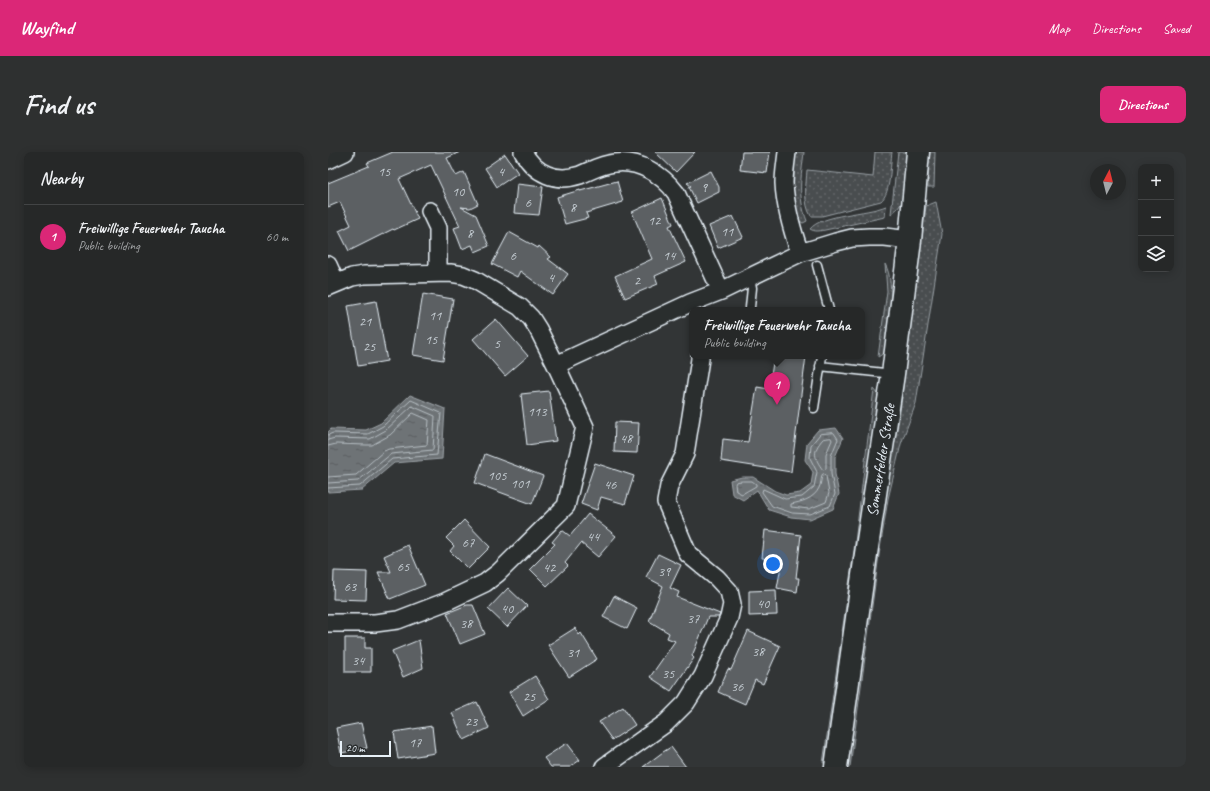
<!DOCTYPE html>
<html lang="en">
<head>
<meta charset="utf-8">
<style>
  body { margin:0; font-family:Caveat,sans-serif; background:#2e3030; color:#f1f3f6 }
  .controls { position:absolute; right:12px; top:12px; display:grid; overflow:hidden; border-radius:8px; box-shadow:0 2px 10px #0003 }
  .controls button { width:36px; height:36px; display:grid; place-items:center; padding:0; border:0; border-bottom:1px solid #424445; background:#262828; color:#f1f3f6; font:20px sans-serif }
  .compass { position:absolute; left:762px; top:12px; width:36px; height:36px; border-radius:50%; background:#262828; box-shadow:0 2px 10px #0003; rotate:7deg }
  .scale { position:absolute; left:12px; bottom:10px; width:51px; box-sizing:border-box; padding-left:4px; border:2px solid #e8f1f8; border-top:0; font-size:11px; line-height:14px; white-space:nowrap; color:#e8f1f8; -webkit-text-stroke:3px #2a2d2e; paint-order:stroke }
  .you { position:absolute; left:445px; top:412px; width:14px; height:14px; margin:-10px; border:3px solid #fff; border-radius:50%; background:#1a73e8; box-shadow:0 0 0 6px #1a73e833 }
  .badge { display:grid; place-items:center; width:26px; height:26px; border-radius:50%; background:#db2777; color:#fff; font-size:13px; font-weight:700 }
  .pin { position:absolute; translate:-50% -33px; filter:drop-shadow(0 1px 2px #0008) }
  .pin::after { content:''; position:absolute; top:21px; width:14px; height:12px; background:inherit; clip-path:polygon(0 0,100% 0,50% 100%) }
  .popup { position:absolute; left:361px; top:155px; width:176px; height:52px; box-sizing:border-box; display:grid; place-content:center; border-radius:8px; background:#262828; filter:drop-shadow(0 1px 3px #0005); font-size:13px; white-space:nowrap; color:#a4a6a8 }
  .popup b { font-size:15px; color:#f1f3f6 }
  .popup::after { content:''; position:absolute; left:50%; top:100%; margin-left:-8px; border:8px solid transparent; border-top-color:#262828 }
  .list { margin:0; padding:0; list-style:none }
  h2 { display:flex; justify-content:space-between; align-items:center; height:52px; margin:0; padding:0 16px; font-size:17px }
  h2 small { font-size:13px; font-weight:400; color:#a4a6a8 }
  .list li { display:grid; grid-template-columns:26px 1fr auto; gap:12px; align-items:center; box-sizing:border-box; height:64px; padding:0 16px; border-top:1px solid #424445 }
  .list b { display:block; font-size:15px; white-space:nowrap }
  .list p { margin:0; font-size:13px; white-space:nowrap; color:#a4a6a8 }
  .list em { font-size:13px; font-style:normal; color:#a4a6a8 }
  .icon { flex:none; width:22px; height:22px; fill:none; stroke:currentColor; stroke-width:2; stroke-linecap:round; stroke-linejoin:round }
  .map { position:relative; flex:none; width:858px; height:615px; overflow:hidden; border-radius:8px }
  header { display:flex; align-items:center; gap:24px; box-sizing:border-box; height:56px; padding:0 20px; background:#db2777; color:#fff }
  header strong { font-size:19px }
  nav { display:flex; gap:22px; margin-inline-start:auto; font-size:14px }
  .intro { display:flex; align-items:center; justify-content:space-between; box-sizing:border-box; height:96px; padding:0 24px }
  h1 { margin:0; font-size:28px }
  .button { padding:10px 18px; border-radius:8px; background:#db2777; color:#fff; font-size:14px; font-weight:700 }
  main { display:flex; gap:24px; padding:0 24px }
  aside { flex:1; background:#262828; border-radius:8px; box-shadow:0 2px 10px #0003 }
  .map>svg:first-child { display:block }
  .green { fill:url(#green-dots); stroke:#989fa4 }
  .water { fill:url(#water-ripples); stroke:#9fa5aa }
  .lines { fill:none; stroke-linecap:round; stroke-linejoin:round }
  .shore { stroke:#b7bfc4; stroke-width:1 }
  .building { fill:#5c6063; stroke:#e8f1f8 }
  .lane-casing { stroke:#e8f1f8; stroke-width:11 }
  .street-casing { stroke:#e8f1f8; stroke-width:20 }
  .secondary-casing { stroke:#e8f1f8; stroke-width:25 }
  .lane { stroke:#2a2d2e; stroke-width:8 }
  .street { stroke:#2a2d2e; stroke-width:17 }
  .secondary { stroke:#2a2d2e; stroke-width:22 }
  .labels { text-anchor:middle; stroke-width:4; stroke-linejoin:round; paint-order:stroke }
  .number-label { font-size:14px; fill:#c5cdd3 }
  .street-label { font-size:16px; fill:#e8f1f8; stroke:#2a2d2e }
</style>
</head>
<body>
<header>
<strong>Wayfind</strong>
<nav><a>Map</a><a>Directions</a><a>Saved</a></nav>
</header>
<div class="intro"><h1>Find us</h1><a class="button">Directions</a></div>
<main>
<aside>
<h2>Nearby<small></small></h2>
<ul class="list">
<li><span class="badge">1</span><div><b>Freiwillige Feuerwehr Taucha</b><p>Public building</p></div><em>60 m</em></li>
</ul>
</aside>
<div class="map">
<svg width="858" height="615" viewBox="0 0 858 615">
  <defs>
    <pattern id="green-dots" width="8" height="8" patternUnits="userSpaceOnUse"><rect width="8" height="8" fill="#494d4f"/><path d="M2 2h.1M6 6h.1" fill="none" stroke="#636769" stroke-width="1.8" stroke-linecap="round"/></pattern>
    <pattern id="water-ripples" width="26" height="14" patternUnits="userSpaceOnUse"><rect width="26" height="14" fill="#6e7376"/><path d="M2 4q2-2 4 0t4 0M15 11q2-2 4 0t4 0" fill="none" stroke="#5a5e60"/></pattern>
  </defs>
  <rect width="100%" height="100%" fill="#323536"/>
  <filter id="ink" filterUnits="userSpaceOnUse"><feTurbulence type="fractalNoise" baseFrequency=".025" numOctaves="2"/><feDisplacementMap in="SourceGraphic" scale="8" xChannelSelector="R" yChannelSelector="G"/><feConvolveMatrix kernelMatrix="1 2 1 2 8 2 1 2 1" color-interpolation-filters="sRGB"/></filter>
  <g filter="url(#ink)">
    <!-- green -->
    <path class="green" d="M467 0H476C473 27 469 43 479 69L475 71 470 68 465 45Z
      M547 0H564C562 13 563 41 553 49L494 64H483C475 51 478 33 479 18L545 25Z
      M570 0H580L574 50 570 56 563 62Z
      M601 0H607L606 35H600Z
      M608 50 614 82 588 251 573 292 560 347 551 403 522 615H516L554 346 571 267 598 54Z
      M558 54 557 65 497 78C491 79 487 80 482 77 494 62 539 62 558 54Z
      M557 112C569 133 559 177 556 201L550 205 559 139Z
      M546 237 551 243 502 609 495 611 526 398Z"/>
    <!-- water -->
    <path class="water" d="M82 243 117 257 114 307 66 311 34 338 0 340V280L3 277 38 278 53 271Z
      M508 276 515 286 507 305V322L511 342 505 357 482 367 463 365 441 358 429 338 415 348 404 342 402 328 414 325H425L447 339 458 343 472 341 483 333 485 320 477 308 479 291 490 278Z"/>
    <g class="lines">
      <!-- shore -->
      <path class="shore" d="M506 281 510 287 503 304V322L507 342 502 354 482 362 464 361 444 354 434 340 435 337 457 347 474 345 486 335 489 320 482 306 483 293 492 282Z
        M0 283 5 281 40 282 55 274 83 248 113 261 109 303 64 307 32 334 0 336
        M503 286 504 288 498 302V317L495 318C486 306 484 299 495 287Z
        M0 288 7 286 42 287 58 278 84 254 107 264 105 298 63 302 30 329 0 331
        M0 294 8 292 38 293H44L62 283 85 261 101 268 99 293 61 297 56 299 28 323 0 325
        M496 322 498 324 501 341 498 350 481 357 463 355V352C473 350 486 347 491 336 493 332 493 327 494 323Z
        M415 329H424L428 332V334L414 342 408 339 407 332 408 330Z"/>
    </g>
    <!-- building -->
    <path class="building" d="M65 0H132L119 6 128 24 136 20 150 52 142 56 133 55 148 63 161 94 147 100 144 93 134 97 126 76 132 74 103 13 71 27 90 67 66 78 65 77 21 99 11 79 23 73 12 50 0 55V31L41 14 39 11Z
      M327 0H367L348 20Z
      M414 0H442L439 21 412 18Z
      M177 2 190 21 169 35 157 16Z
      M383 19 391 35V40L369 51 361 35 363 34 359 31Z
      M289 29 295 50 258 61 260 66 237 72 229 45 252 38V39Z
      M189 32 215 35 211 63 186 61Z
      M334 46 345 72 341 74 358 110 327 124 330 132 297 146 287 124 324 107 304 60Z
      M405 64 415 85 390 96 381 74Z
      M181 80 210 96 211 94 223 105 220 107 240 122 225 143 192 119 189 125 164 112Z
      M95 142 125 147 115 208 85 203Z
      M48 149 59 209 30 214 20 154Z
      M168 167 200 204 177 224 145 187Z
      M446 204H478L463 320 393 309 395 287 420 290 429 235 441 237Z
      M221 239 228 289 199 293 193 242Z
      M287 270 311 271 309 301 286 300Z
      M157 302 215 324 204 352 147 331Z
      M267 311 306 324 297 352 273 345 269 358 253 352Z
      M260 362 288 384 270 405 253 391 237 411 240 414 219 434 202 417 227 392 224 390 234 378 242 384Z
      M136 368 162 395 140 417 122 399 126 394 118 386Z
      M437 378 473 383 468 426H471L469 440 449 436 454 409 434 406Z
      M80 393 97 433 62 447 50 420H63L56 404Z
      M330 402 353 413 342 436 351 440 349 445 392 462 391 465H380L364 504 366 506 343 539 322 525 347 489 339 486 341 481 321 469 335 434 318 425Z
      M6 419 39 420 38 448 5 447Z
      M180 436 199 454 179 475 160 457Z
      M448 438 449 463 421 464V439Z
      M286 444 309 456 299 477 275 465Z
      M139 453H145L157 482 132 492 119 461Z
      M247 476 251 483 253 481 269 507 241 525 220 493Z
      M420 479 452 494 435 532 427 528 417 552 390 540 400 517 403 518Z
      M17 486H37V496H43V520H17Z
      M91 488 95 516 75 525 64 499Z
      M207 524 221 547 195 564 181 540Z
      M149 550 161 576 136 588 124 561Z
      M295 555 307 573 284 588 271 570Z
      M33 571 39 596 13 601 8 576Z
      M104 574 107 601 70 607 66 580Z
      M239 591 252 608 242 615H223L216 606Z
      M343 595 358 615H315L335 600Z"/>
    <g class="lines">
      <!-- lane casing -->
      <g class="lane-casing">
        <path id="lane" d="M489 113 501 158
          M422 125 424 136 422 155
          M492 214 565 222
          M486 256 494 204"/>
      </g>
      <!-- street casing -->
      <g class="street-casing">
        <path id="street" d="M195 0C207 22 228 31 252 23 264 18 274 12 287 11 311 8 334 22 348 41L393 139
          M459 0C458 10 456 21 456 31 457 55 464 78 472 101
          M0 8 17 0
          M102 59 110 76V121
          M0 113 8 131
          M0 135 24 125 36 123 122 121 135 123 147 128 192 155 203 166 210 177 228 213 257 275 238 354 170 421 157 431 117 450 70 468 47 471H0
          M228 213 362 151 393 139 472 101 508 90 524 86 541 85H557L582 88
          M276 615 338 571 358 551 375 524 401 466 404 452 401 439 389 426 360 402 338 350 341 334 357 302 372 207V204"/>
      </g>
      <!-- secondary casing -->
      <g class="secondary-casing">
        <path id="secondary" d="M508 615 538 402 565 222 582 88 590 0"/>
      </g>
      <!-- lane -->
      <use href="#lane" class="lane"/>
      <!-- street -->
      <use href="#street" class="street"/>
      <!-- secondary -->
      <use href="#secondary" class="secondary"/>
    </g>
  </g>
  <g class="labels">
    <!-- number labels -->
    <g class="number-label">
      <text x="56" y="24">15</text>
      <text x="173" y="24">4</text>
      <text x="376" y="40">9</text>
      <text x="130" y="44">10</text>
      <text x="200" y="55">6</text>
      <text x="245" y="60">8</text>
      <text x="326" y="73">12</text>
      <text x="399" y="84">11</text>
      <text x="142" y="86">8</text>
      <text x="185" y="108">6</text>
      <text x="341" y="108">14</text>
      <text x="223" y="130">4</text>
      <text x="309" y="133">2</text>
      <text x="107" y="168">11</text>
      <text x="37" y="174">21</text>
      <text x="103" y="192">15</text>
      <text x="169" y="196">5</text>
      <text x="41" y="199">25</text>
      <text x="209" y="264">113</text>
      <text x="298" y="291">48</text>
      <text x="169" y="328">105</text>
      <text x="192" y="336">101</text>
      <text x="282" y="337">46</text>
      <text x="265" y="389">44</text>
      <text x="140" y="395">67</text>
      <text x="75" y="419">65</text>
      <text x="221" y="420">42</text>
      <text x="336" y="424">39</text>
      <text x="22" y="439">63</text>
      <text x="435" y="456">40</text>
      <text x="179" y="461">40</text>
      <text x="365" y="471">37</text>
      <text x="138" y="476">38</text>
      <text x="430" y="504">38</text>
      <text x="245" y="505">31</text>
      <text x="30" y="513">34</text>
      <text x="340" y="526">35</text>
      <text x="409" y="539">36</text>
      <text x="201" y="549">25</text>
      <text x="143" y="574">23</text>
      <text x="87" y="595">17</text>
    </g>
    <!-- street labels -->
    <g class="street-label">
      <text transform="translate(552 308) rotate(-81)" y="6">Sommerfelder Straße</text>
    </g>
  </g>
</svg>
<div class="controls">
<button>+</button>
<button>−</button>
<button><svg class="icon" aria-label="layers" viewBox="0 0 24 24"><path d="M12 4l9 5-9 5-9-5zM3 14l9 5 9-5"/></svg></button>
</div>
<svg class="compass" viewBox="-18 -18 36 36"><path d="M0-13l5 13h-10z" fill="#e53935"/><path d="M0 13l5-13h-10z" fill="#a4a6a8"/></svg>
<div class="scale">20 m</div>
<div class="you"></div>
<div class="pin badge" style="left:449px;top:253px">1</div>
<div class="popup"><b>Freiwillige Feuerwehr Taucha</b>Public building</div>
</div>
</main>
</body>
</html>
